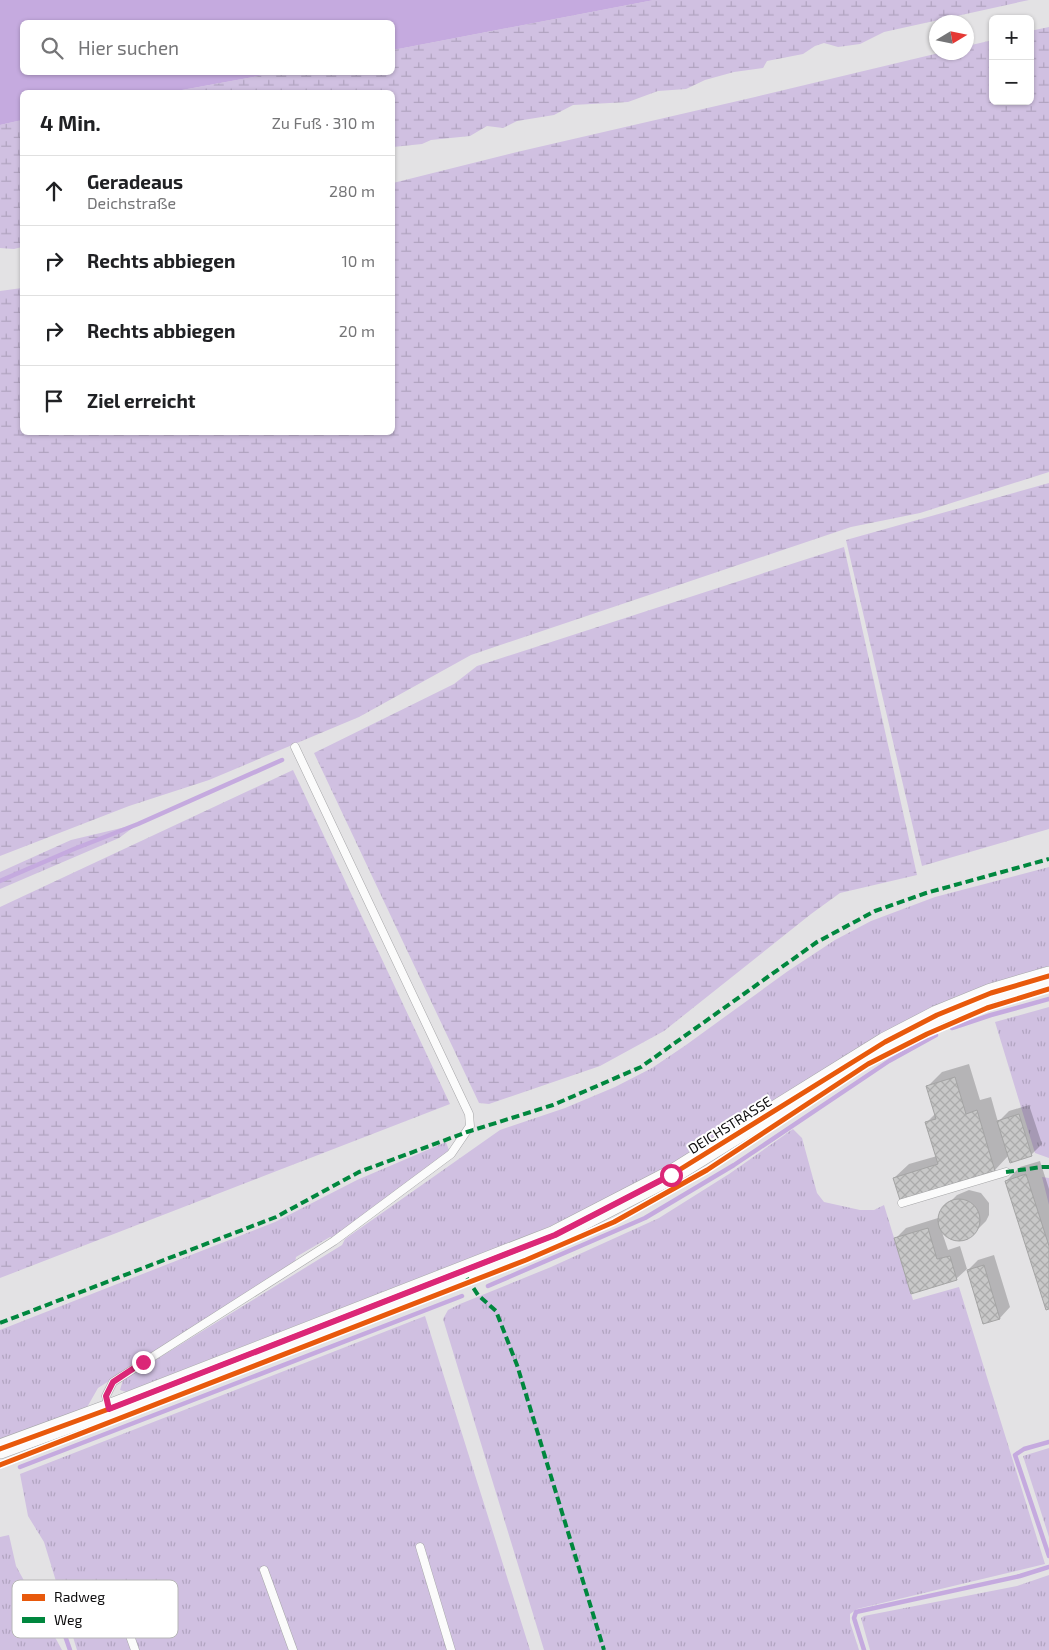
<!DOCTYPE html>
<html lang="de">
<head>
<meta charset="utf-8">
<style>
  body { margin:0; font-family:"Exo 2",sans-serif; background:#f2f2f2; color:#202124 }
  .controls { position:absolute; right:15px; top:15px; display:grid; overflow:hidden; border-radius:8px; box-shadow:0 1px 4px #0004 }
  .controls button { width:45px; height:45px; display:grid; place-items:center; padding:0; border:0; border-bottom:1px solid #e0e0e0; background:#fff; color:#202124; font:25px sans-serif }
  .compass { position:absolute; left:929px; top:15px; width:45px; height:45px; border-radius:50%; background:#fff; box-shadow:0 1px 4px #0004; rotate:80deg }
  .stop { position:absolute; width:15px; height:15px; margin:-11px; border:4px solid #db2777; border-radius:50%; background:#fff }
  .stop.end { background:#db2777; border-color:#fff; box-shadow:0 1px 5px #0008 }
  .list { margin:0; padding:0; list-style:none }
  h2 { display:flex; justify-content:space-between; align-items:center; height:65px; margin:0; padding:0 20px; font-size:21px }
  h2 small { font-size:16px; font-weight:400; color:#757577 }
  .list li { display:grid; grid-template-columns:32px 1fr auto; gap:15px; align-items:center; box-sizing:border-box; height:70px; padding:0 20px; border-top:1px solid #e0e0e0 }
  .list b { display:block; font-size:19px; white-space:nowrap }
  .list p { margin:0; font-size:16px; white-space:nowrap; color:#757577 }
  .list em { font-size:16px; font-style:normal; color:#757577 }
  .icon { flex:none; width:28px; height:28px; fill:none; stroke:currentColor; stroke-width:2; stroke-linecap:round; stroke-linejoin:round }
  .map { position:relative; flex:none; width:1049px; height:1650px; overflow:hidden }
  .search { position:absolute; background:#fff; box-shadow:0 1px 4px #0004; left:20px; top:20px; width:375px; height:55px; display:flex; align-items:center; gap:12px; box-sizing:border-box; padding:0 18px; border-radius:8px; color:#757577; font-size:19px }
  .panel { position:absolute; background:#fff; box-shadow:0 1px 4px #0004; left:20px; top:90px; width:375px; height:345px; border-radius:8px }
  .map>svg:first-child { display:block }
  .grass { fill:url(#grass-tufts) }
  .wetland { fill:url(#wetland-marsh) }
  .water { fill:#c5aadf }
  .shadow { fill:#0003 }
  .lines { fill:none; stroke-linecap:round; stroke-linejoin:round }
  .stream { stroke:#c5aadf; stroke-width:4.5 }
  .building { fill:url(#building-cross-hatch); stroke:#a4a4a4 }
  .service-casing { stroke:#a6a6a8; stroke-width:9 }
  .tertiary-casing { stroke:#a6a6a8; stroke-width:20 }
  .service { stroke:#fbfbfb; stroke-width:8 }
  .tertiary { stroke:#fbfbfb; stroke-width:19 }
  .quiet { stroke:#00873e; stroke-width:4; stroke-dasharray:8 4; stroke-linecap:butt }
  .cycleway-casing { stroke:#fff; stroke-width:8 }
  .cycleway { stroke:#e8590c; stroke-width:5 }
  .route { stroke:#db2777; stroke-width:6 }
  .labels { text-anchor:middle; stroke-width:4; stroke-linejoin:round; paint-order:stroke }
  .street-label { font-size:14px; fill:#0d0c0d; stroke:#fff }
  .key { fill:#fff; stroke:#b6b6b6; stroke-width:1 }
  .key-label { font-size:14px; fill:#0d0c0d }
</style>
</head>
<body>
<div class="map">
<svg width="1049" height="1650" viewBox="0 0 1049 1650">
  <defs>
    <pattern id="grass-tufts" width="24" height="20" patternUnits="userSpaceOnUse" patternTransform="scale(1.25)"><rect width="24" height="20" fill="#d0c0e1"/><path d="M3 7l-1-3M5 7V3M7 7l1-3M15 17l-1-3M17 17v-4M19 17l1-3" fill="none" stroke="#b1a4c0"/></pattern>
    <pattern id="wetland-marsh" width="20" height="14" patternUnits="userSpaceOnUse" patternTransform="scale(1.25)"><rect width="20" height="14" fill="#d0c0e1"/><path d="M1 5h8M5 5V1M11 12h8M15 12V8" fill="none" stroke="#b1a4c0"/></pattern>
    <pattern id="building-cross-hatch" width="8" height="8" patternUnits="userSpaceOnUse" patternTransform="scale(1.25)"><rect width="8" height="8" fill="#c8c8c8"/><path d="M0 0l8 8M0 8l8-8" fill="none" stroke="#ababab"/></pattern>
  </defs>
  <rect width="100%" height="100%" fill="#e3e2e4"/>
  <!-- grass -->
  <path class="grass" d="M1049 867V966L955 997 914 1018 676 1164 593 1206 544 1229 126 1392 120 1390 123 1380 342 1245 345 1239 500 1130 565 1108 615 1087 652 1068 686 1045 788 971 835 940 871 921 935 897Z
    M1049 1007V1158L1035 1153 995 1022Z
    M793 1129 802 1138 817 1193 824 1202 860 1210H874L884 1205 913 1300 959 1287 1045 1564 857 1609 850 1614V1622L859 1650H544L443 1319 448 1310 460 1304 551 1267 659 1218 729 1174Z
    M446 1142 450 1153 334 1238 330 1237 296 1257 295 1263 98 1388 86 1409 0 1442V1330L275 1222 357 1180Z
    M1042 1177 1049 1178V1205Z
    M425 1316 530 1650H77L44 1542 28 1516 20 1474Z
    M1049 1448V1537L1023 1456Z
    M9 1535 16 1566 62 1650H0V1537Z
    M1049 1575V1650H870L861 1618 864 1616 1017 1586Z"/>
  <!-- wetland -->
  <path class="wetland" d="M654 0H1029L884 32 860 44 838 47 824 43 815 46 803 54 767 61 763 68 734 72 705 80 686 89 658 91 628 102 573 105 554 115 517 121 503 128 487 126 470 136 431 140 422 144 393 147 392 92H171L275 73 392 72 393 50Z
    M1049 27V472L920 513 851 527 471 655 359 717 209 780 129 806 0 856V291L22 288V432H392L393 183 517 152 755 97 939 53 966 52 967 46 993 40V101H1030V31Z
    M22 120V247L14 249 0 248V125Z
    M1049 483V829L922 866 846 540Z
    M844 547 917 875 840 893 811 914 664 1031 600 1066 489 1104 479 1103 314 753 454 684 477 666Z
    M293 770 450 1104 0 1278V907Z
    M138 824 119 838 0 889V872L71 840Z"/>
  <!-- water -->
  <path class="water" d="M0 0H654L393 50 392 22H22V72L275 73 171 92H22V120L0 125Z"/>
  <!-- shadow -->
  <path class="shadow" d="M969 1064 980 1100 991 1097 998 1122 1009 1111 1029 1105 1042 1144 1032 1154 1011 1161 1009 1155 995 1170 901 1199 894 1178 909 1164 937 1156 926 1123 936 1113 928 1086 942 1072Z
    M1040 1161 1049 1189V1308L1006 1181 1020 1167Z
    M969 1190 981 1193 989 1203V1215L986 1221 971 1236 959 1240 947 1235 941 1229 948 1250 960 1246 967 1269 956 1279 895 1239 906 1228 938 1218 939 1221 946 1206 957 1195Z
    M994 1255 1010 1307 1000 1318 984 1323 968 1270 978 1260Z"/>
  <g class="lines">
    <!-- stream -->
    <path class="stream" d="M0 881 74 849 138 824 282 760
      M952 1028 991 1015 1049 999
      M488 1286 645 1218 734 1165 889 1061 936 1035
      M1049 1442 1024 1449 1015 1455 1049 1556
      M20 1467 462 1296
      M56 1610 70 1650
      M864 1650 854 1618 856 1612 1020 1576 1049 1567"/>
  </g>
  <!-- building -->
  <path class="building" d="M955 1077 966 1114 977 1110 995 1171 900 1200 893 1178 938 1164 925 1122 936 1119 926 1086Z
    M1019 1114 1032 1156 1010 1163 997 1121Z
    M1026 1174 1049 1246V1309L1046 1310 1005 1181Z
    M938 1220a21 21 0 1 1 42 0a21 21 0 1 1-42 0Z
    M928 1228 937 1259 950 1256 957 1280 911 1294 894 1238Z
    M984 1265 1000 1319 983 1324 967 1270Z"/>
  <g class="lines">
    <!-- service casing -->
    <g class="service-casing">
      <path id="service" d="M902 1203 1006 1172
        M109 1409 106 1396 113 1382 334 1241 451 1154 470 1126 469 1114 295 747
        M420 1547 451 1650
        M264 1570 293 1650
        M122 1613 135 1650"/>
    </g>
    <!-- tertiary casing -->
    <g class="tertiary-casing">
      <path id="tertiary" d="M0 1449 109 1409 555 1235 671 1175 885 1042 937 1015 991 993 1049 976"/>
    </g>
    <!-- service -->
    <use href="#service" class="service"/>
    <!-- tertiary -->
    <use href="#tertiary" class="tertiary"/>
    <!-- quiet -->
    <path class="quiet" d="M1006 1172 1042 1167H1049
      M467 1278 478 1295 496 1311 517 1365 604 1650
      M0 1323 276 1217 359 1172 467 1132 553 1105 641 1067 817 942 875 911 926 893 1049 859"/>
    <!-- cycleway casing -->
    <g class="cycleway-casing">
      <path id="cycleway" d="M0 1449 109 1409 555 1235 671 1175 885 1042 937 1015 991 993 1049 976
        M0 1465 526 1260 614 1222 707 1170 868 1064 927 1034 987 1008 1049 989"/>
    </g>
    <!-- cycleway -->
    <use href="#cycleway" class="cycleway"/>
  </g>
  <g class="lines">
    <!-- route -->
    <path class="route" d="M143 1362 113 1382 106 1396 109 1409 555 1235 671 1175"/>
  </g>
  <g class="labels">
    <!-- street labels -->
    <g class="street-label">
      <text transform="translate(730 1125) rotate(-32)" y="5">DEICHSTRASSE</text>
    </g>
  </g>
  <!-- legend -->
  <rect x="12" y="1580" width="166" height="58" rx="8" class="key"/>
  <rect x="22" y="1594" width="23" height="7" fill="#e8590c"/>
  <rect x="22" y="1617" width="23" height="6" fill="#00873e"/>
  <g class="key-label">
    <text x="54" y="1602">Radweg</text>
    <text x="54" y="1625">Weg</text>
  </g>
</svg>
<div class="controls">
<button>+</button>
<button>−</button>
</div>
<svg class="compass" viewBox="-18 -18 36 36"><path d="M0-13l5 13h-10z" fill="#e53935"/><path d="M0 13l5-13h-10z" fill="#757577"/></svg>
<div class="stop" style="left:671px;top:1175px"></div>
<div class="stop end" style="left:143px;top:1362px"></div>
<div class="search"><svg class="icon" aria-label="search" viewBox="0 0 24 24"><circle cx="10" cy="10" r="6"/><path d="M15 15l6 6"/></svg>Hier suchen</div>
<section class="panel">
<h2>4 Min.<small>Zu Fuß · 310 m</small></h2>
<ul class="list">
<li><svg class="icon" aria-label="ahead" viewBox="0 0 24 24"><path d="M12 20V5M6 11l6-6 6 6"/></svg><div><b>Geradeaus</b><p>Deichstraße</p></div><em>280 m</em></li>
<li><svg class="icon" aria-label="right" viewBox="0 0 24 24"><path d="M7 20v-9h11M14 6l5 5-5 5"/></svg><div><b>Rechts abbiegen</b></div><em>10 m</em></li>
<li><svg class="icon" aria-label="right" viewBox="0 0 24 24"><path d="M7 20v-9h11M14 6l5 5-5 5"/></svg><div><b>Rechts abbiegen</b></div><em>20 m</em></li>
<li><svg class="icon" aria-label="arrive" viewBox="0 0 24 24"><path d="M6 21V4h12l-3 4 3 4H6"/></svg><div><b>Ziel erreicht</b></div></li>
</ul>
</section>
</div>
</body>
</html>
